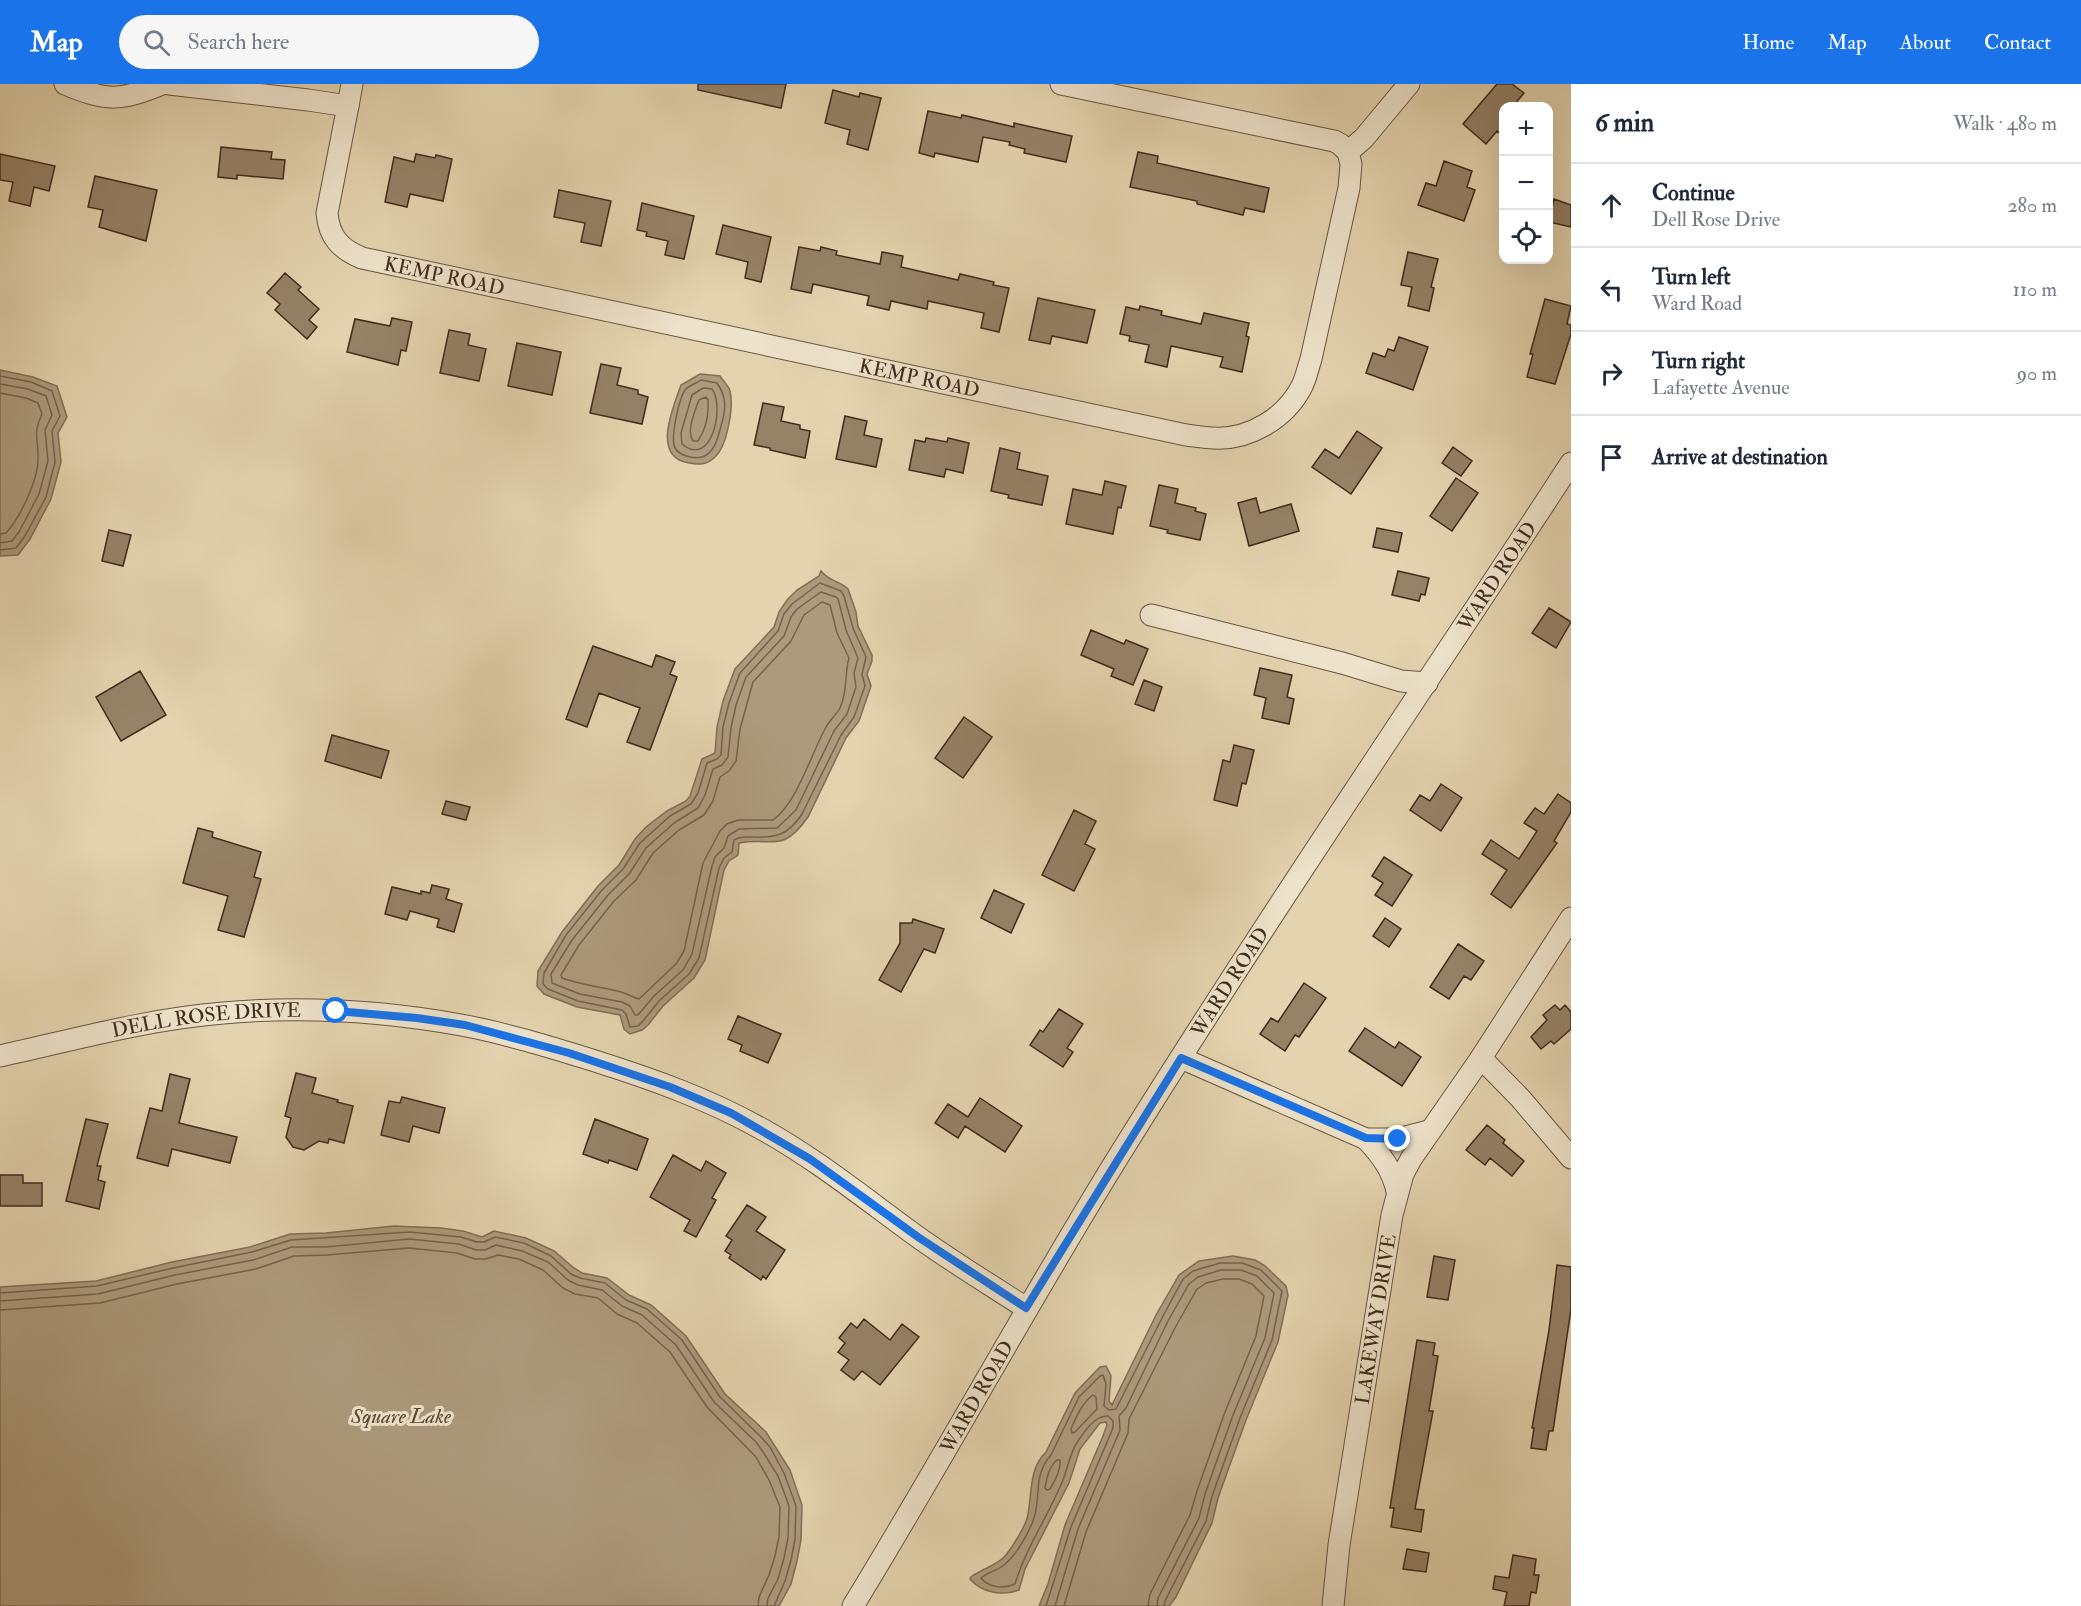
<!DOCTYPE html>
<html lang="en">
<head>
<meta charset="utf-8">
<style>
  body { margin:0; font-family:"IM FELL Double Pica",serif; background:#f6f6f7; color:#1f2937 }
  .controls { position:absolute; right:18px; top:18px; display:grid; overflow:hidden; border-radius:12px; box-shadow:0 6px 24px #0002 }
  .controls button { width:54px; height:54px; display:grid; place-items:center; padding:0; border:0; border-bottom:2px solid #e0e1e3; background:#fff; color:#1f2937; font:30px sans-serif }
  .stop { position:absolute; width:18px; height:18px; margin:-14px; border:4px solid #1a73e8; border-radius:50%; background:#fff }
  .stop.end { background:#1a73e8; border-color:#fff; box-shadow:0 2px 6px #0008 }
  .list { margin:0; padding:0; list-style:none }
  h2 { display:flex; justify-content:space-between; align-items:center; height:78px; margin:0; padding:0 24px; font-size:26px }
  h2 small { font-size:20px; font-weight:400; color:#747a83 }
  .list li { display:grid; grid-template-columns:39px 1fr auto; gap:18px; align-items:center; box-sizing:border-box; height:84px; padding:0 24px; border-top:2px solid #e0e1e3 }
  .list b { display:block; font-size:22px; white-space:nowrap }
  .list p { margin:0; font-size:20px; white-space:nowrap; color:#747a83 }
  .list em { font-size:20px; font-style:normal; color:#747a83 }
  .icon { flex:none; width:33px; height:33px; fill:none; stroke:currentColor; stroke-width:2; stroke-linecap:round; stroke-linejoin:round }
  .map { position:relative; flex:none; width:1571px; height:1522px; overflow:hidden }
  header { display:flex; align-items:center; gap:36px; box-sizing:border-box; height:84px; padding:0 30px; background:#1a73e8; color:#fff }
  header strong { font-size:28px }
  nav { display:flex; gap:33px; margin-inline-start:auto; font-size:21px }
  .search { width:420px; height:54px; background:#f6f6f7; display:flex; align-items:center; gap:15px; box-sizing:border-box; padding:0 21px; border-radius:33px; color:#747a83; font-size:22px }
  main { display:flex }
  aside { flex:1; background:#fff }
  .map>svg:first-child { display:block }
  .water { fill:#ac9a7c; stroke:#816e55; stroke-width:1.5 }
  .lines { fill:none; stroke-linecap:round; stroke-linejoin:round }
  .shore { stroke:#76624c; stroke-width:1.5 }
  .building { fill:#958267; stroke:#402b1b; stroke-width:1.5 }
  .minor-casing { stroke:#695540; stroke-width:23 }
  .minor { stroke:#ede2ca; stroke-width:21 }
  .route { stroke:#1a73e8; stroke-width:8 }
  .labels { text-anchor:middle; stroke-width:6; stroke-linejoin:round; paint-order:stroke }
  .street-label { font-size:20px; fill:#402b1b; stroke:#ede2ca }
  .water-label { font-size:21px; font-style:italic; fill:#5b4733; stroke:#ede2ca }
</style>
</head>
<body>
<header>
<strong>Map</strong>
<div class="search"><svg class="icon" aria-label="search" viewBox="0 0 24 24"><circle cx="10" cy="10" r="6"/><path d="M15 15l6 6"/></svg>Search here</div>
<nav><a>Home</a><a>Map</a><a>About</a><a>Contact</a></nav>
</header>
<main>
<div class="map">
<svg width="1571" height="1522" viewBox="0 0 1571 1522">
  <rect width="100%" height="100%" fill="#e3d3ae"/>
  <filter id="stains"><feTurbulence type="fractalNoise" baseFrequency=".00333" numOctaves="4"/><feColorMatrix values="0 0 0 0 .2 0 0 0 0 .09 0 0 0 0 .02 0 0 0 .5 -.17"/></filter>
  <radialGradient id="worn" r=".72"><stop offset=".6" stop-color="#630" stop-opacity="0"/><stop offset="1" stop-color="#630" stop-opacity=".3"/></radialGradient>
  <!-- water -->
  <path class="water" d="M0 286 33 293 57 302 67 333 58 349 61 378 51 415 30 455 18 471 0 472Z
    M700 290 720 292C723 297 729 302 730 307 734 323 727 362 715 373 707 381 699 381 689 379 651 373 673 324 681 301Z
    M821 487C831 499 839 496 848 505L856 528 858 542 872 571V577L867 590 871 602 859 637 846 654 808 733C782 770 773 753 739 759L738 771 729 777 724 786 705 876 694 894 663 922 648 941 642 946 630 950 624 945 620 931 577 923 544 910 537 902 538 887 562 848 598 802 619 781 635 755 646 743 667 727 686 717 690 712 702 675 715 669 717 643 723 617 735 585 774 543 779 528 787 516 797 506 819 492Z
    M394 1142 441 1144 463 1147 482 1153 494 1147 526 1154 554 1167 574 1184 582 1189 607 1194 629 1211 651 1221 686 1252 725 1310 766 1348 790 1386 802 1421 801 1456 797 1477 791 1500 779 1522H0V1203L96 1197 172 1178 250 1163 290 1150 326 1149Z
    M1233 1172 1255 1176 1264 1181 1286 1202 1288 1211 1278 1258 1246 1336 1218 1414 1212 1439 1176 1513 1169 1522H1039L1048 1500 1065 1441 1103 1352 1107 1341 1106 1338 1100 1339 1080 1365 1069 1399 1025 1485 1019 1506C1002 1512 982 1509 970 1495L971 1493C982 1485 998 1481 1006 1471 1013 1462 1027 1440 1028 1430 1032 1409 1029 1384 1046 1368L1075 1309 1100 1283 1106 1282 1111 1292 1109 1317 1112 1321 1156 1231 1179 1191 1199 1177Z"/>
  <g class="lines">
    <!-- shore -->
    <path class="shore" d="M0 292 31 298 52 307 60 332 52 347 55 378 46 413 25 452 16 464 0 466
      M701 296 717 299C727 313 726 326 721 342 717 359 711 378 690 373 685 372 678 369 675 364 670 354 679 315 685 306 688 302 697 299 701 296Z
      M0 300 28 305 46 312 52 331 45 346 48 377 39 410 19 448 12 457 0 459
      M703 304 712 305C725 322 712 385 682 360L681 349 692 311Z
      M0 309 26 314 38 319 42 330C32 352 39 354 38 376 38 396 20 434 6 449L0 450
      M706 313 708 316C709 330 706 345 698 357H693C686 347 695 327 699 316Z
      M820 499 841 507 844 512 853 544 866 573 862 590 865 602 854 633 841 651 802 730C788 751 777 754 752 753 745 753 740 752 734 756L732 768 724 774 719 784 699 874 689 890 659 917 643 937 638 942 630 943 626 930 622 926 578 917 548 905 543 900 544 889 566 851 602 806 623 785 640 759 670 732 691 720 698 709 707 679 717 675 721 671 723 643 729 619 740 589 778 547 784 530 792 520Z
      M821 508 836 513 838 515 846 546 858 574 854 589 856 603 847 630 834 647 796 726 777 744 739 745 728 752 724 764 715 773 712 782 692 870 683 886 654 912 638 931H635L630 922 622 918 580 910 552 899 551 890 572 856 608 811 629 790 646 764 674 739 698 724 705 711 713 685 722 681 728 673 731 644 736 621 746 593 784 552 791 533 797 525Z
      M822 518 830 521 837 549 849 574C844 592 848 607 840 624 836 631 830 636 826 643 811 670 797 719 773 736H738L727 740 720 747 703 779 684 867 676 880 639 915C634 914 628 910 621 908 601 903 582 901 562 894L561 891 579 861 614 817 636 796 653 769 679 746 704 731 713 717 720 693 729 687 736 677 740 645 753 598 791 557 804 531Z
      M0 1209 97 1202 173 1184 252 1168 291 1156 410 1148 461 1153 477 1158H484L495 1153 524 1159 551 1172 571 1190 580 1194 605 1199 626 1216 647 1225 682 1256 720 1313 761 1353 770 1363 784 1389 796 1422 795 1455 791 1476 785 1497 774 1522
      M0 1217 98 1210 175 1191 253 1176 292 1163H326L409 1155 459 1160 476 1166H485L496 1161 522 1167 548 1178 568 1196 578 1201 602 1206 622 1222 642 1231 676 1261 714 1318 756 1358 763 1368 778 1392 789 1422 788 1454 784 1474 778 1495 768 1514 767 1522
      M0 1226 100 1219 177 1200 256 1185 294 1172 327 1171 409 1164 457 1169 475 1175H486L498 1171 519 1175 543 1186 563 1204 575 1210 598 1214 617 1230 637 1239 670 1268 707 1323 756 1373 769 1396 780 1423 779 1453 775 1472 769 1491 759 1513 758 1522
      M1093 1311 1096 1313 1097 1325 1075 1348 1072 1349 1071 1345C1076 1333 1082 1319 1093 1311Z
      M1057 1376H1060C1061 1386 1055 1397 1050 1405L1047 1406 1045 1404C1047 1393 1049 1383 1057 1376Z
      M1046 1522 1071 1443 1113 1344V1337L1108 1332C1095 1331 1085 1347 1078 1357 1070 1368 1068 1383 1063 1396 1049 1431 1026 1463 1015 1500 1004 1505 989 1504 981 1494 987 1489 995 1487 1001 1483 1015 1474 1027 1452 1033 1437 1042 1414 1032 1392 1051 1371L1079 1313 1100 1292 1103 1291 1106 1300 1104 1322 1109 1326 1116 1325 1162 1234 1183 1195 1193 1187 1220 1179H1242L1261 1186 1282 1207 1272 1256 1240 1334 1212 1412 1206 1437 1165 1517 1164 1522
      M1055 1522 1078 1445 1120 1346 1119 1332 1126 1324 1168 1237 1189 1200 1198 1193 1221 1186H1241L1257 1192 1274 1209 1265 1254 1233 1331 1205 1410 1199 1434 1158 1514 1157 1522
      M1064 1522 1086 1448 1128 1349 1129 1335 1176 1242 1197 1205 1206 1199 1223 1195H1239L1252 1200 1264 1212 1256 1252 1225 1328 1197 1407 1190 1431 1150 1510 1148 1522"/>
  </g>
  <!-- building -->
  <path class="building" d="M698 0H786L781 24 698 6Z
    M1497 0H1512L1524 9 1513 22H1503V52L1497 47 1486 60 1463 40Z
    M833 6 859 13 860 9 881 14 868 66 847 60 850 46 825 39Z
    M928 27 961 34 962 31 1014 43V39L1072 52 1066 78 1024 69 1025 65 1009 61 1010 58 983 53 978 78 935 69 934 73 919 69Z
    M221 63 272 68 271 75 285 76 283 95 237 91V95L218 93Z
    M1138 68 1158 72 1157 79 1269 104 1264 128 1245 124 1243 131 1197 120V117L1130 103Z
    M0 70 55 82 49 107 34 103 30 122 9 117 13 98 0 96Z
    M416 70 435 74 436 71 452 75 443 117 410 110 407 123 385 118 394 73 414 78Z
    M1444 77 1472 87 1467 103 1475 106 1464 137 1418 121 1426 99 1436 102Z
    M95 92 157 106 146 157 99 143 103 126 88 123Z
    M559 106 611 117 601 162 581 158 585 139 554 133Z
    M1554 115 1571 121V143L1549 138Z
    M642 119 694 132 684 175 665 171 668 157 646 152 647 148 637 146Z
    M723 141 771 153 761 198 745 194 748 178 716 170Z
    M799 163 820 167 821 163 837 167 836 171 880 180 882 168 903 172 901 183 958 196 960 190 994 198 993 201 1009 204 999 248 981 244 984 229 928 217 927 225 891 217 889 226 867 221 869 212 813 200 811 209 791 205Z
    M1408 168 1438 175 1431 203 1434 204 1429 227 1408 222 1412 203 1401 201Z
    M285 189 301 203 298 206 319 225 309 236 317 243 307 255 275 226 280 220 267 209Z
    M1038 214 1095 226 1087 259 1052 252 1050 260 1029 256Z
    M1545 215 1571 222 1567 240 1571 241V250L1555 300 1527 293 1533 270H1530Z
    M1140 222 1162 227 1161 231 1201 240 1204 229 1249 239 1246 252 1249 253 1242 288 1220 283 1223 273 1171 262 1167 283 1145 278 1149 261 1129 257 1130 252 1120 250 1126 223 1139 226Z
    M392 234 412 238 406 267 401 266 398 281 347 268 355 235 390 242Z
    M449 246 470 250 468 261 486 265 479 297 440 289Z
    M1399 253 1428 263 1413 306 1366 289 1373 269 1385 273 1388 265 1394 267Z
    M517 259 561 268 552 311 508 302Z
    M601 280 621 284 617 301 638 306V310L648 313 642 340 590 329Z
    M763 319 784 323 781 337 800 341V345L810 347 805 374 770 366V364L754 361Z
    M845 332 867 337 864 351 882 355 876 383 836 375Z
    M1357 347 1382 364 1351 410 1312 383 1325 365 1339 374Z
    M926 354 947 358 948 354 969 359 963 389 946 385 944 393 909 386 915 356 925 358Z
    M1453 363 1472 377 1461 392 1442 379Z
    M1000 364 1020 369 1017 385 1048 392 1042 421 1008 414 1009 411 991 407Z
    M1456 394 1478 409 1452 447 1430 432Z
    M1105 397 1126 402 1121 424 1118 423 1113 450 1066 440 1073 405 1102 411Z
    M1159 401 1178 405 1175 419 1196 424 1195 427 1206 430 1200 456 1167 449 1168 446 1150 442Z
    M1256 414 1260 429 1291 420 1299 447 1249 462 1238 419Z
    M1377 444 1402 449 1398 468 1373 463Z
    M109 446 131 451 123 482 102 477Z
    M1398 487 1429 494 1425 511 1421 510 1419 517 1392 511Z
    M1549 524 1571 538 1556 564 1532 549Z
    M1091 546 1124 560 1126 556 1148 565 1133 601 1111 592 1114 585 1081 571Z
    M593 562 652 583 656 571 675 578 670 590 677 593 650 666 627 658 640 624 599 609 587 643 566 635Z
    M1260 584 1292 591 1287 613 1294 615 1289 640 1262 634 1266 614 1254 611Z
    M140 587 166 631 121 657 96 613Z
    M1144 596 1162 603 1154 627 1135 620Z
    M964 633 992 653 963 694 935 674Z
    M332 651 389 667 381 694 325 677Z
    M1234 661 1254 666 1246 700 1242 699 1237 722 1214 716 1223 676 1230 678Z
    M1441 700 1462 714 1441 747 1410 726 1420 711 1430 717Z
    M1558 710 1571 719V728L1554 757 1557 759 1511 824 1491 810 1507 786 1482 770 1491 756 1519 775 1537 747 1524 739 1535 724 1544 730Z
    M446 717 470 723 466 736 442 730Z
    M1074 726 1096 737 1085 760 1095 765 1074 807 1042 791Z
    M198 744 213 748 212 753 261 768 254 793 261 795 244 853 218 846 228 812 183 799Z
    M1384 773 1412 791 1392 822 1375 811 1383 799 1372 792Z
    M432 801 449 805 446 815 462 820 454 848 437 843 439 835 410 827 407 836 385 830 392 803 421 810V807L430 809Z
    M994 806 1024 820 1011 849 981 834Z
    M1385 834 1401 845 1389 863 1373 852Z
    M913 835 944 845 935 869 924 865 901 908 879 896 900 859V839H912Z
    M1458 860 1484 877 1471 896 1464 892 1449 915 1430 903Z
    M1304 899 1326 914 1299 953 1295 951 1285 967 1260 950 1271 934 1278 938Z
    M1555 921 1560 926 1565 921 1571 928V945L1554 960 1551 957 1541 965 1531 953 1547 936 1543 931Z
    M1059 925 1083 940 1067 964 1073 968 1063 983 1030 961 1040 946 1043 948Z
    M738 932 781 950 768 979 740 967 742 961 728 955Z
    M1365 944 1395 964 1399 958 1421 973 1402 1002 1349 967Z
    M296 989 316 994 312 1009 338 1016 337 1018 353 1022 344 1059 329 1055 328 1059 319 1057 304 1066 293 1063 286 1053 291 1034 285 1032Z
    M170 990 190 995 179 1039 237 1053 230 1079 172 1065 168 1082 137 1074 150 1024 162 1027Z
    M402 1013 445 1024 439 1049 413 1042 409 1058 381 1051 389 1017 400 1019Z
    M980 1014 1022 1042 1005 1068 965 1042 958 1054 935 1039 948 1020 968 1033Z
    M86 1035 108 1040 97 1082H101L98 1096 105 1098 99 1125 66 1117Z
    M595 1035 648 1055 637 1086 609 1076 608 1079 583 1070Z
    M1487 1041 1505 1056 1503 1059 1524 1077 1512 1092 1490 1074 1485 1081 1466 1066Z
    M673 1071 701 1087 706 1077 726 1089 712 1114 716 1116 696 1153 684 1147 690 1136 650 1113Z
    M0 1091H23V1099H42V1122H0Z
    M747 1121 766 1133 756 1147 785 1166 766 1195 763 1192 761 1196 729 1174 731 1171 725 1167 732 1156 726 1152Z
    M1434 1172 1455 1176 1448 1216 1427 1213Z
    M1557 1181 1571 1183V1225L1553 1347H1549L1546 1366 1531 1364 1534 1344H1532L1549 1246Z
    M864 1235 890 1256 902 1240 919 1253 880 1301 862 1287 854 1296 841 1286 849 1276 838 1268 845 1259 839 1254 851 1239 857 1244Z
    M1417 1256 1435 1259 1433 1271 1438 1272 1429 1327H1433L1415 1425 1424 1426 1421 1448 1391 1443 1394 1424H1390Z
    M1407 1465 1429 1469 1426 1488 1403 1485Z
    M1513 1471 1536 1475 1534 1491H1539L1536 1509 1531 1508 1529 1522H1504L1507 1508 1493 1505 1495 1492 1509 1494Z"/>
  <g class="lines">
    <!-- minor casing -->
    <g class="minor-casing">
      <g id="minor">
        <path d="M65 0C108 18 120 17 162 0"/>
        <path d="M169 0 308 16 348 22 352 0"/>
        <path d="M1061 0 1334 57 1340 60 1348 68"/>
        <path id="s1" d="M348 22 327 129C329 153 340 165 362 174L1186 351C1195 352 1205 354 1214 354 1249 356 1286 334 1302 302 1306 294 1308 284 1311 275L1349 104 1351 80 1348 68 1364 54 1409 0"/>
        <path d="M1151 531 1342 579 1401 597 1427 599"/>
        <path id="s2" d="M0 972C73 956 148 935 223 929 302 922 383 927 461 941 505 949 553 964 595 977 652 995 708 1015 760 1044 815 1074 864 1114 915 1151 951 1177 989 1200 1026 1224"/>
        <path d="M1181 974 1366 1055H1398L1429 1047"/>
        <path d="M1481 974 1521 1015 1571 1074"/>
        <path d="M1366 1055C1381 1071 1392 1085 1397 1107"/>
        <path id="s3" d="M853 1522C943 1375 1025 1224 1115 1078 1262 841 1419 612 1571 379"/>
        <path id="s4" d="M1333 1522 1339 1461 1392 1131 1403 1090 1411 1075 1481 974 1571 834"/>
      </g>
    </g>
    <!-- minor -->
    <use href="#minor" class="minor"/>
  </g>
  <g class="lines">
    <!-- route -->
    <path class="route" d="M336 927 417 934 465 941 569 969 670 1003 731 1029 810 1075 918 1153 1026 1224 1181 974 1366 1054 1398 1055"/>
  </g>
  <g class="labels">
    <!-- street labels -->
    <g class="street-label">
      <text dy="7" stroke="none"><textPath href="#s1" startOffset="254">KEMP ROAD</textPath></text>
      <text dy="7" stroke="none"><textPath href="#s1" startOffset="740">KEMP ROAD</textPath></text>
      <text dy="7" stroke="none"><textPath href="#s3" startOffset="1215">WARD ROAD</textPath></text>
      <text dy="7" stroke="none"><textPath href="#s3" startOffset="729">WARD ROAD</textPath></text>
      <text dy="7" stroke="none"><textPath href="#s2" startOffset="210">DELL ROSE DRIVE</textPath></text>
      <text dy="7" stroke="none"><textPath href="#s4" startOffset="290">LAKEWAY DRIVE</textPath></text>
      <text dy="7" stroke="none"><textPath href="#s3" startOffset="243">WARD ROAD</textPath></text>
    </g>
    <!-- water labels -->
    <g class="water-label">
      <text x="401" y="1339">Square Lake</text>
    </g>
  </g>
  <rect width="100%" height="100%" filter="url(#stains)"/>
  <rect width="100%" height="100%" fill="url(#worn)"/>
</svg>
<div class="controls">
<button>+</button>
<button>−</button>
<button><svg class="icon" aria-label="locate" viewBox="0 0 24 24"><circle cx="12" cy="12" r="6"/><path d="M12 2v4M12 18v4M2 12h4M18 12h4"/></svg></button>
</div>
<div class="stop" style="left:336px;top:927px"></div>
<div class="stop end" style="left:1398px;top:1055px"></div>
</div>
<aside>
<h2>6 min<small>Walk · 480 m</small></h2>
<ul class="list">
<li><svg class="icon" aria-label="ahead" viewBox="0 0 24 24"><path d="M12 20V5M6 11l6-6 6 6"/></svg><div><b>Continue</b><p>Dell Rose Drive</p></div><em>280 m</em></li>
<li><svg class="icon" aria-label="left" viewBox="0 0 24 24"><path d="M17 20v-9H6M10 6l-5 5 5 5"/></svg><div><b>Turn left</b><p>Ward Road</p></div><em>110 m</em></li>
<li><svg class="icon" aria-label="right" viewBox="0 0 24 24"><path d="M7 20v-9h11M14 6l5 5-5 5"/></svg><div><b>Turn right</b><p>Lafayette Avenue</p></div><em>90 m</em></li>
<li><svg class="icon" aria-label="arrive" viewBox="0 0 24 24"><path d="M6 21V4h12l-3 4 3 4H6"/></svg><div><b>Arrive at destination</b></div></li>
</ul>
</aside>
</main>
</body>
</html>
